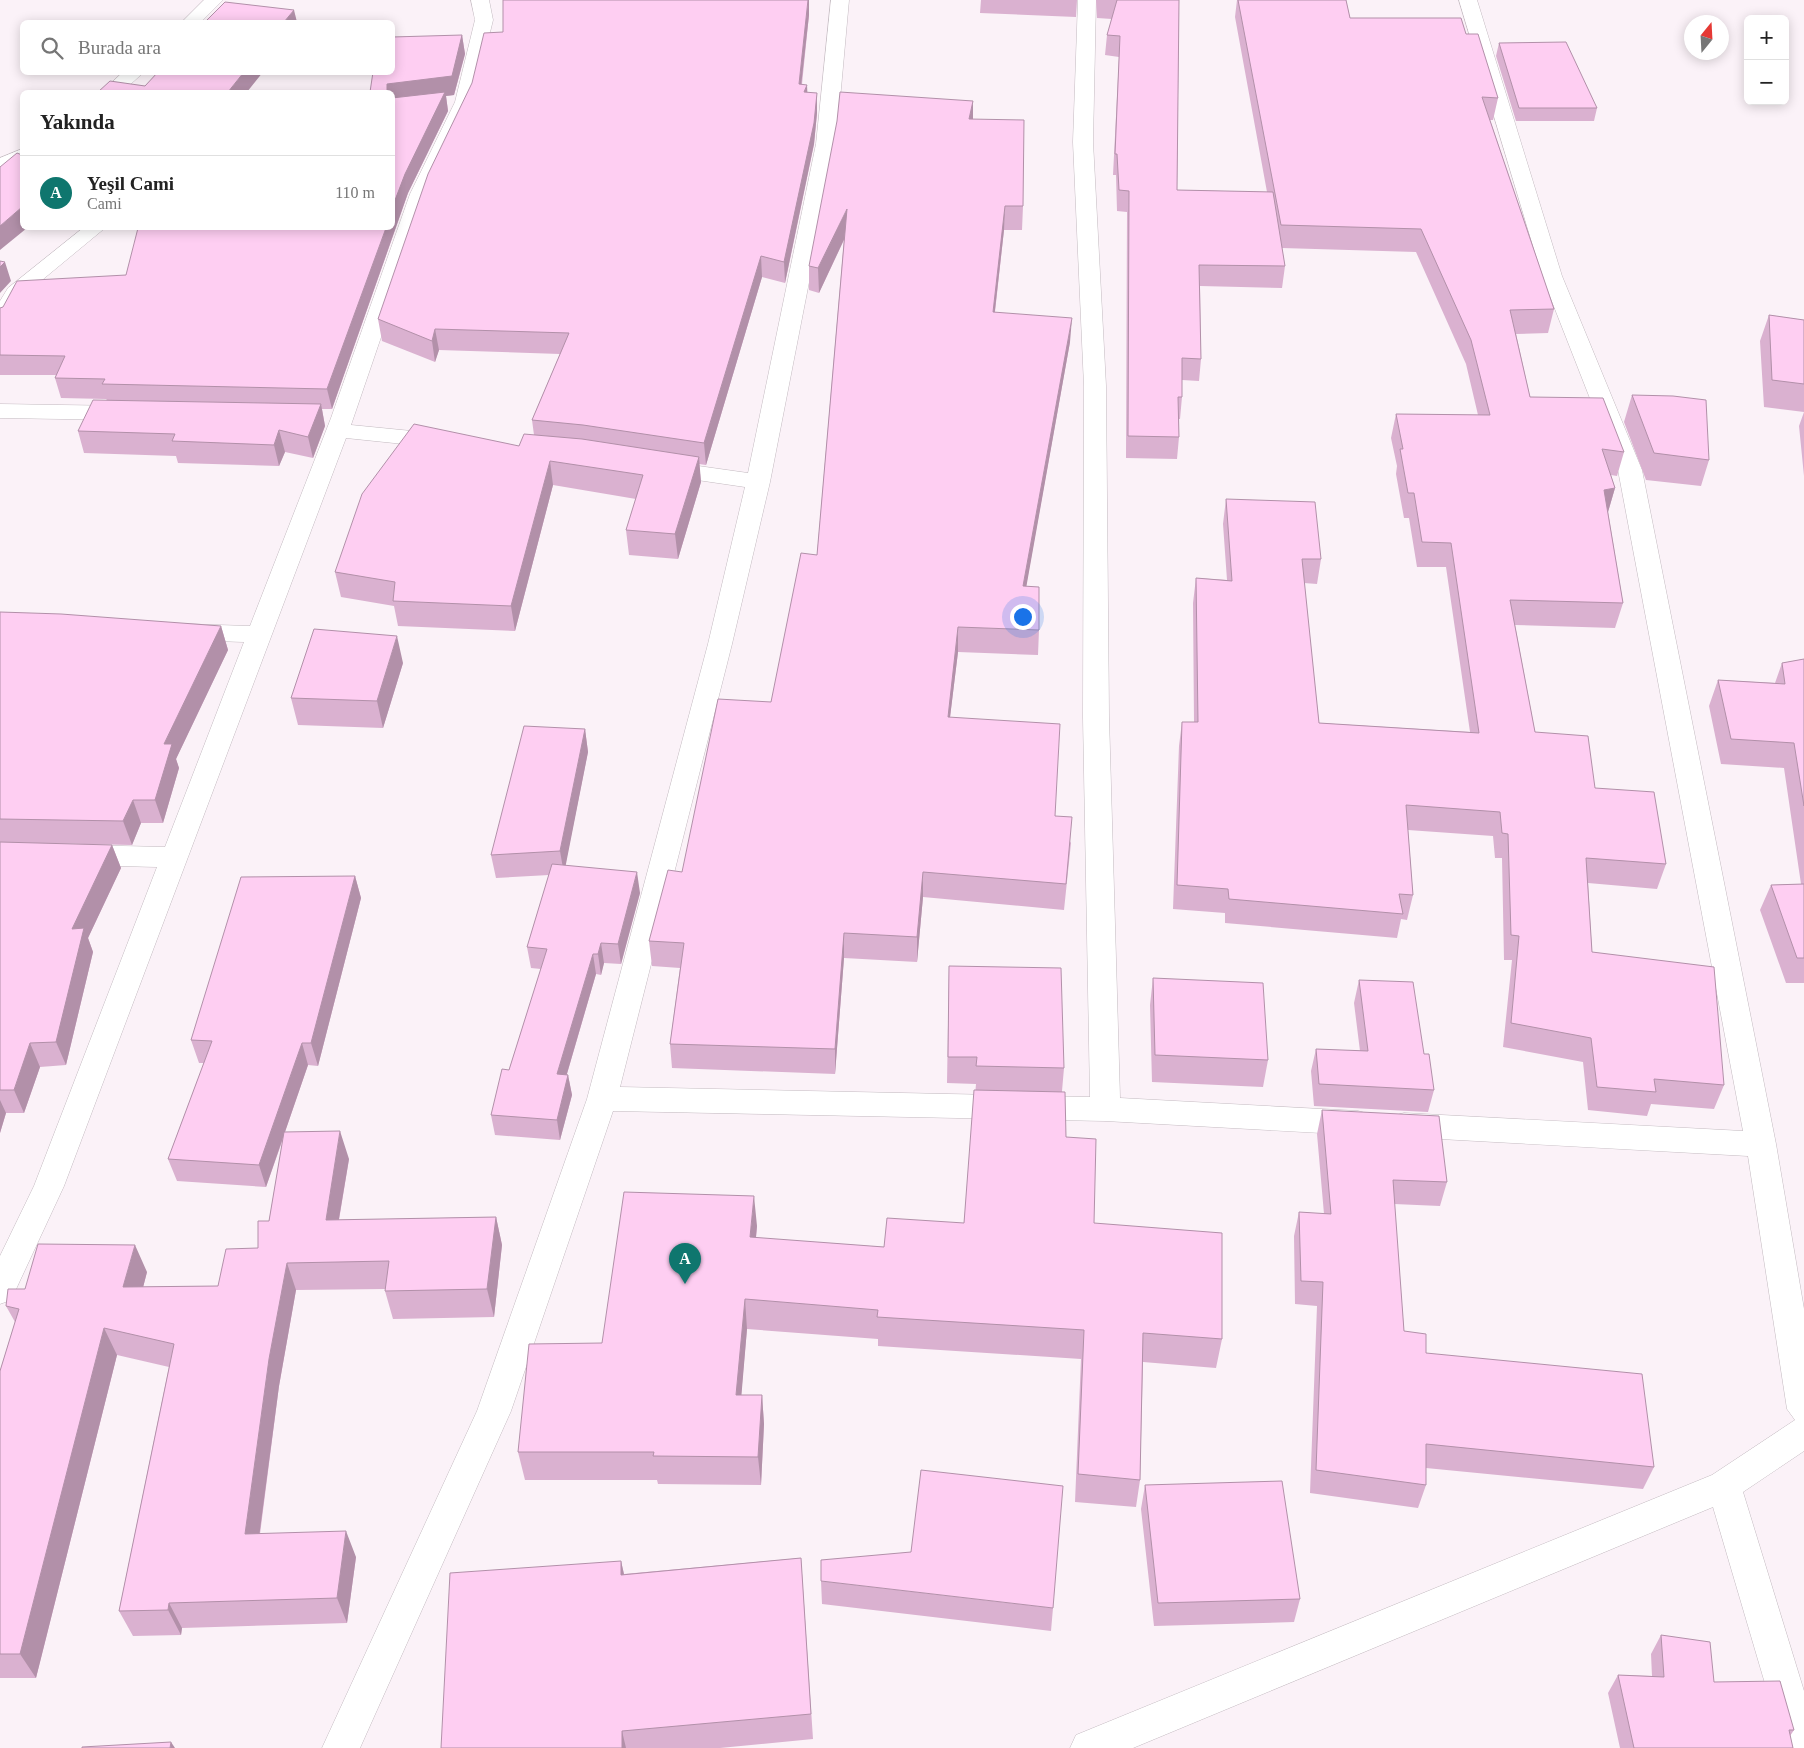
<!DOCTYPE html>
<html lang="tr">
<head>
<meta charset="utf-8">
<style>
  body { margin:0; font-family:Georgia,serif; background:#f2f2f2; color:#222 }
  .controls { position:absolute; right:15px; top:15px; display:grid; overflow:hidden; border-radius:8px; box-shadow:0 2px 12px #0003 }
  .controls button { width:45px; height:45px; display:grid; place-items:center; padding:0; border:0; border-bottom:1px solid #e0e0e0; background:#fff; color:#222; font:25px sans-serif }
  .compass { position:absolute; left:1684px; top:15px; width:45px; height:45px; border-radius:50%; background:#fff; box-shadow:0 2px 12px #0003; rotate:18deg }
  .you { position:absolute; left:1022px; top:616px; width:18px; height:18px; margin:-12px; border:4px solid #fff; border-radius:50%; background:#1a73e8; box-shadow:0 0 0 8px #1a73e833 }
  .badge { display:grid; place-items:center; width:32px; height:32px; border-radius:50%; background:#0f766e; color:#fff; font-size:16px; font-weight:700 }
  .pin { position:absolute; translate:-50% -41px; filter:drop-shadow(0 1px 2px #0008) }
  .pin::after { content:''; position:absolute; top:26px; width:18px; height:15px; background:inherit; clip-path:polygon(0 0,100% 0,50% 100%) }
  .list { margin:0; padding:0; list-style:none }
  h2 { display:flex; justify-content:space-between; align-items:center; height:65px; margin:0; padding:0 20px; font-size:21px }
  h2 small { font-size:16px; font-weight:400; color:#767676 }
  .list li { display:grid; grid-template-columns:32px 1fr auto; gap:15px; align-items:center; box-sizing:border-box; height:75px; padding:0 20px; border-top:1px solid #e0e0e0 }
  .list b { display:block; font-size:19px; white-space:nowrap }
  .list p { margin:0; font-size:16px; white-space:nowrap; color:#767676 }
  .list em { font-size:16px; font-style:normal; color:#767676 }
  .icon { flex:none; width:28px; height:28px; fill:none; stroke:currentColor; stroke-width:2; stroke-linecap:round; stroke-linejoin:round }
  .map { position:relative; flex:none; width:1804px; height:1748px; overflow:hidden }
  .search { position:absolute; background:#fff; box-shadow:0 2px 12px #0003; left:20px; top:20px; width:375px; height:55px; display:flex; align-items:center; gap:12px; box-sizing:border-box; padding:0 18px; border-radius:8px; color:#767676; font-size:19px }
  .panel { position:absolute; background:#fff; box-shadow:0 2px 12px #0003; left:20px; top:90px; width:375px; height:140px; border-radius:8px }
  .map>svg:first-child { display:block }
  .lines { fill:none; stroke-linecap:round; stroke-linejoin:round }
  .street-casing { stroke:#c3bac0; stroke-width:1 }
  .street { fill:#fff; fill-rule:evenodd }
  .wall { fill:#dab1d0 }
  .shaded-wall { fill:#b290a9 }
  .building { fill:#fecef2; stroke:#b290a9 }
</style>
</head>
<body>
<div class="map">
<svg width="1804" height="1748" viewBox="0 0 1804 1748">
  <rect width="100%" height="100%" fill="#fbf2f8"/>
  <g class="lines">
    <!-- street casing -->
    <g class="street-casing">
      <path id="street" d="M204 0H223L201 22H182Z
        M471 0H489L493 20 473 102 430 194 351 425 442 434 450 436 453 441 450 446 442 448 346 438 64 1186 11 1300 0 1304V1256L34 1186 157 867 79 865 69 862 65 855 69 848 79 845 165 847 244 642 186 640 177 638 174 632 177 626 186 624 250 626 331 418 410 194 455 102 475 20Z
        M831 0H849L836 144 770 482 732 644 620 1087 1090 1097 1083 717 1084 386 1073 142 1078 0H1096L1093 142 1106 386 1109 717 1120 1098 1358 1111 1369 1114 1373 1123 1369 1132 1358 1135 1105 1121 613 1111 511 1411 360 1748H322L477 1411 587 1099 708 644 745 487 663 475 655 473 651 468 655 463 663 461 748 473 816 144Z
        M1459 0H1477L1562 276 1642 470 1776 1144 1804 1309V1451L1743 1492 1804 1691V1748H1784L1713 1507 1133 1748H1070L1076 1735 1712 1475 1795 1420 1787 1409 1748 1156 1404 1137 1393 1134 1389 1125 1393 1116 1404 1113 1743 1131 1618 470 1542 276Z
        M123 72H144L122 92H102Z
        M22 149V162L0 172V158Z
        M83 228H105L24 295 8 326 0 327V301L8 288Z
        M0 404 123 406 131 408 134 413 131 418 123 420 0 418Z"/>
    </g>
    <!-- street -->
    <use href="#street" class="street"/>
  </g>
  <!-- wall -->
  <path class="wall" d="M503 0H809V15L802 84 807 92 817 113 814 144 785 283 762 277 706 465 699 464 701 482 678 559 629 555 626 530 636 499 553 485 515 631 398 626 394 606 341 597 335 572 519 446 534 435 532 420 560 354 439 350 435 362 382 341 378 319 503 32Z
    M981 0H1077L1076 17 980 13Z
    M1096 0H1179L1177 190 1267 192 1235 17 1237 0H1346L1350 18 1466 34 1498 98 1493 120H1490L1554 309 1548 333 1516 334 1530 397 1624 452 1617 476 1611 475 1615 488 1608 512 1623 603 1615 628 1515 625 1535 732 1595 788 1666 864 1657 889 1588 883 1592 952 1724 1085 1714 1109 1651 1104 1647 1116 1588 1110 1583 1062 1503 1047 1512 960H1504L1502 858H1495L1493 836 1408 830 1413 895 1407 920 1401 919 1397 938 1225 923V913L1173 909 1179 746 1182 722H1194L1193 603 1196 578 1227 580 1223 524 1226 499 1321 559 1317 584 1304 583 1319 723 1470 732 1446 567H1417L1409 518H1404L1396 474 1397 466 1391 438 1396 414 1478 415 1466 364 1416 252 1282 248 1285 266 1282 288 1200 286 1201 359 1199 381 1182 380V397L1180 419H1179V437L1177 459 1126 458 1127 212 1117 211 1116 175H1113L1119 57 1105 55 1107 35 1112 19 1097 18Z
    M462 35 465 54 454 95 446 96 448 111 408 193 332 409H322L325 426 313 458 285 452 279 466 178 463 176 456 84 453 78 431 107 400 106 399 61 398 55 378 56 375H0V308L126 275 392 228Z
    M1499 43 1597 108 1594 121H1516L1496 56Z
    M973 101V119L1023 206 1022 230H1004L995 312 1070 342 1026 586 1039 630 1038 655 958 652 950 717 1055 816 1071 843 1064 910 923 897 917 962 844 958 835 1074 672 1068 670 1044 680 968 652 966 649 941 682 872 771 702 817 555 844 240 819 293 809 290V266Z
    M1769 315 1804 320V412L1764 407 1760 341Z
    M1632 395 1709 460 1701 486 1646 480 1624 422Z
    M1804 412V476L1799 426Z
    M0 612 221 626 228 650 176 759 179 768 163 823H141L132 845 38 843 112 845 121 868 88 938 93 952 66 1065 40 1067 24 1113H6L0 1133Z
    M1804 659V983H1786L1760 910 1771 885 1801 884 1784 768 1721 764 1709 706 1718 680 1775 683 1782 663Z
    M403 663 383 728 298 725 291 698Z
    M585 729 588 752 565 866 640 893 621 964 604 963 601 975 596 974 567 1074 568 1075 572 1095 560 1140 495 1135 491 1115 509 1070 541 969 531 968 527 947 549 875 496 878 491 855Z
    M355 876 361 898 318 1066 308 1065 285 1132 349 1159 339 1220 496 1217 502 1245 494 1317 393 1319 385 1291V1289L296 1290 279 1386 260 1534 356 1557 347 1623 182 1628 181 1635 133 1636 119 1611 169 1367 117 1355 36 1678H0V1371L15 1322 6 1306 25 1289 147 1272 143 1287 218 1286 258 1248 269 1221 283 1139 266 1187 177 1181 168 1159 204 1063H199L191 1040Z
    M949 966 1064 1068 1062 1091 1066 1137 1094 1223 1222 1339 1216 1368 1143 1362 1140 1480 1136 1507 1075 1502 1081 1359 878 1346V1339L747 1329 741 1395H762L764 1424 761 1485 658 1484 657 1480H525L518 1452 602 1343 757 1226 756 1238 884 1247 964 1223 976 1084 947 1083Z
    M1153 978 1268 1060 1263 1087 1152 1082 1150 1005Z
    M1359 980 1424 1054 1434 1090 1428 1112 1314 1106 1311 1071 1316 1049 1360 1051 1354 1003Z
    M1322 1110 1447 1182 1440 1206 1394 1204 1404 1331 1426 1353 1654 1467 1643 1489 1426 1468V1485L1418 1508 1310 1493 1317 1306 1295 1304 1294 1236 1299 1212 1324 1214 1317 1134Z
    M1145 1485 1300 1599 1294 1622 1154 1626 1141 1509Z
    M801 1558 813 1739 720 1748H441L621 1561 624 1574Z
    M821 1581 1053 1608 1051 1631 822 1604Z
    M1661 1635 1714 1682 1794 1730 1790 1736 1793 1748H1620L1608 1693 1618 1675 1652 1676 1651 1654Z"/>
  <!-- shaded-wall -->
  <path class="shaded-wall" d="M808 0H809V15L799 104V84Z
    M294 10 297 22H284Z
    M462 35 465 54 454 95 446 96 448 111 408 193 332 409 327 389 386 228H392V92H387V84Z
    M244 72H263L247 92H228Z
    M807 85 808 105 804 92Z
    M817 93V113L814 144 785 283 784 262Z
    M973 101V125L969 119Z
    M1005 206 1004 230 992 336 993 312Z
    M22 207V228H27L0 250V226Z
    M847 209V233L819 293 818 268Z
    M761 256 762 277 706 465 704 443Z
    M5 262 11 281 0 293V267Z
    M1072 318 1070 342 1022 611 1023 586Z
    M435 329 439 350 435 362 432 341Z
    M321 404 325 426 313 458 308 437Z
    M279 430 285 452 279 466 274 445Z
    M699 457 701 482 678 559 675 534Z
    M550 461 553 485 515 631 511 606Z
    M1615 488 1608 512 1597 514 1604 490Z
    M221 626 228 650 176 759 179 768 163 823 155 800 164 744Z
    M958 627V652L947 742 948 717Z
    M397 636 403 663 383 728 377 701Z
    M585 729 588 752 564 874 560 851Z
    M133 800 141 823 132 845 123 821Z
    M112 845 121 868 88 938 93 952 66 1065 56 1042 72 929Z
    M637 872 640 893 621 964 618 944Z
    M923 872V897L917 962V937Z
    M355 876 361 898 318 1066 311 1043Z
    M844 933V958L835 1074V1049Z
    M601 943 604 963 601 975 598 954Z
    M593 954 596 974 561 1094 557 1074Z
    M30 1043 40 1067 24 1113 14 1090Z
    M302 1043 308 1065 266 1187 259 1165Z
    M568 1075 572 1095 560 1140 557 1120Z
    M0 1100 6 1113 0 1133Z
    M340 1131 349 1159 334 1248 326 1220Z
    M754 1196 757 1226 753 1267 750 1237Z
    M496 1217 502 1245 494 1317 487 1289Z
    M135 1245 147 1272 136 1315 123 1287Z
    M287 1263 296 1290 279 1386 256 1560 245 1534 269 1359Z
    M745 1299 747 1329 739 1424 736 1395Z
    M104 1328 117 1355 36 1678 20 1654Z
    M762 1395 764 1424 761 1485 758 1457Z
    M346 1531 356 1557 347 1623 337 1598Z
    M621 1561 627 1588 621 1575Z
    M169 1603 182 1628 181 1635 168 1610Z
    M622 1731 626 1748H622Z
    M171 1742 175 1748H170Z"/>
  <!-- building -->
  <path class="building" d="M503 0H808L799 84 807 85 804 92 817 93 814 123 784 262 761 256 704 443 583 425 532 420 569 333 435 329 432 341 378 319 428 174 472 83 484 33 503 32Z
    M1117 0H1179L1177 190 1273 192 1285 266 1199 265 1201 359 1182 358V397H1178L1179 437 1128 436 1129 191 1119 190 1117 154H1115L1120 36 1107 35Z
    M1238 0H1346L1350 18H1461L1466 34H1478L1498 98 1482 97 1554 309 1510 310 1530 397 1603 398 1624 452 1602 449 1615 488 1604 490 1623 603 1510 600 1535 732 1588 736 1595 788 1654 792 1666 864 1586 858 1592 952 1714 967 1724 1085 1654 1079 1656 1092 1597 1087 1591 1038 1511 1023 1519 936 1511 935 1508 834 1502 833 1500 812 1406 805 1413 895 1399 894 1403 914 1229 899 1228 889 1177 885 1182 722H1198L1196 578 1232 581 1226 499 1315 502 1321 559H1302L1319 723 1479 733 1451 543 1422 542 1414 493H1408L1400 449H1403L1396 414 1490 415 1471 340 1421 229 1281 225Z
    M225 2 294 10 284 22H205Z
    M462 35 452 76 387 84V92H370L373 72H392V37Z
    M1566 42 1597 108H1519L1499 43Z
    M158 72H244L228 92H98L110 81 145 86Z
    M445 92 405 174 392 208V98Z
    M840 92 973 101 969 119 1024 120 1023 206H1005L993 312 1072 318 1023 586 1039 587V630L958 627 948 717 1060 724 1055 816 1072 817 1066 884 923 872 917 937 844 933 835 1049 670 1044 684 943 649 941 668 870 682 872 718 699 771 702 801 553 817 555 847 209 818 268 809 266 837 121Z
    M17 153 22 155V207L0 226V167Z
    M138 228H386L327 389 102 384 105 379 55 378 65 356 0 355V308L3 307 17 281 126 275Z
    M0 261 5 262 0 267Z
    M1769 315 1804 320V384L1772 380Z
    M1632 395 1673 396 1706 400 1709 460 1654 453Z
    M93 400 321 404 308 437 279 430 274 445 172 441 175 434 78 431Z
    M414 424 519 446 524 434 582 439 699 457 675 534 626 530 643 475 550 461 511 606 393 601 395 582 335 572 362 494Z
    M0 612 61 614 221 626 164 744H172L155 800H133L123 821 0 819Z
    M314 629 397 636 377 701 291 698Z
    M1804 659V806L1794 743 1731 739 1718 680 1785 684 1782 663Z
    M524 726 585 729 560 851 491 855Z
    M0 842 112 845 72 929 84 928 56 1042 30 1043 14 1090H0Z
    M552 864 637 872 618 944 601 943 598 954H593L557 1074 568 1075 557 1120 491 1115 502 1069 509 1070 547 949 527 947Z
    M355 876 311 1043H302L259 1165 168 1159 212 1041 191 1040 241 877Z
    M1804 884V958H1797L1771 885Z
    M949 966 1061 968 1064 1068 976 1066 977 1057H948Z
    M1153 978 1263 983 1268 1060 1155 1055Z
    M1359 980 1413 982 1424 1054H1429L1434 1090 1319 1084 1316 1049 1368 1051Z
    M974 1090 1065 1092 1066 1137 1096 1139 1094 1223 1222 1233V1339L1143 1333 1140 1480 1078 1474 1084 1330 877 1317 878 1310 745 1299 736 1395H762L758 1457 653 1456 654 1452H518L529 1344 602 1343 624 1192 754 1196 750 1237 884 1247 887 1218 964 1223Z
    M1322 1110 1439 1116 1447 1182 1393 1180 1404 1331 1426 1334V1353L1642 1374 1654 1467 1426 1444V1485L1316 1470 1323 1282 1301 1281 1299 1212 1331 1214Z
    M340 1131 326 1220 496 1217 487 1289 385 1291 389 1261 287 1263 269 1359 245 1534 346 1531 337 1598 169 1603 168 1610 119 1611 174 1344 104 1328 20 1654H0V1371L19 1309 6 1306 8 1289H25L38 1244 135 1245 123 1287 218 1286 226 1249 258 1248V1221H269L284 1132Z
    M921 1470 1063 1486 1053 1608 821 1581V1560L911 1552Z
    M1282 1481 1300 1599 1158 1603 1145 1485Z
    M801 1558 811 1714 622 1731V1748H441L450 1573 621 1561V1575Z
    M1661 1635 1710 1642 1714 1682 1780 1681 1794 1730H1789L1793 1748H1634L1618 1675 1664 1677Z
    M171 1742 170 1748H82V1747Z"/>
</svg>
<div class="controls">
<button>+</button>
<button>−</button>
</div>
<svg class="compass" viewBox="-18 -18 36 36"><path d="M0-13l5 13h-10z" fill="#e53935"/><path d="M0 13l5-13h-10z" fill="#767676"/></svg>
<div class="you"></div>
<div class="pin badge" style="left:685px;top:1284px">A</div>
<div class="search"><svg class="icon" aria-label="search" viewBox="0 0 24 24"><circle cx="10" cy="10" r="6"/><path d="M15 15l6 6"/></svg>Burada ara</div>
<section class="panel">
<h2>Yakında<small></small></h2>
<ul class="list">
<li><span class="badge">A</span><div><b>Yeşil Cami</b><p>Cami</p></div><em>110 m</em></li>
</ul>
</section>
</div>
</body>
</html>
